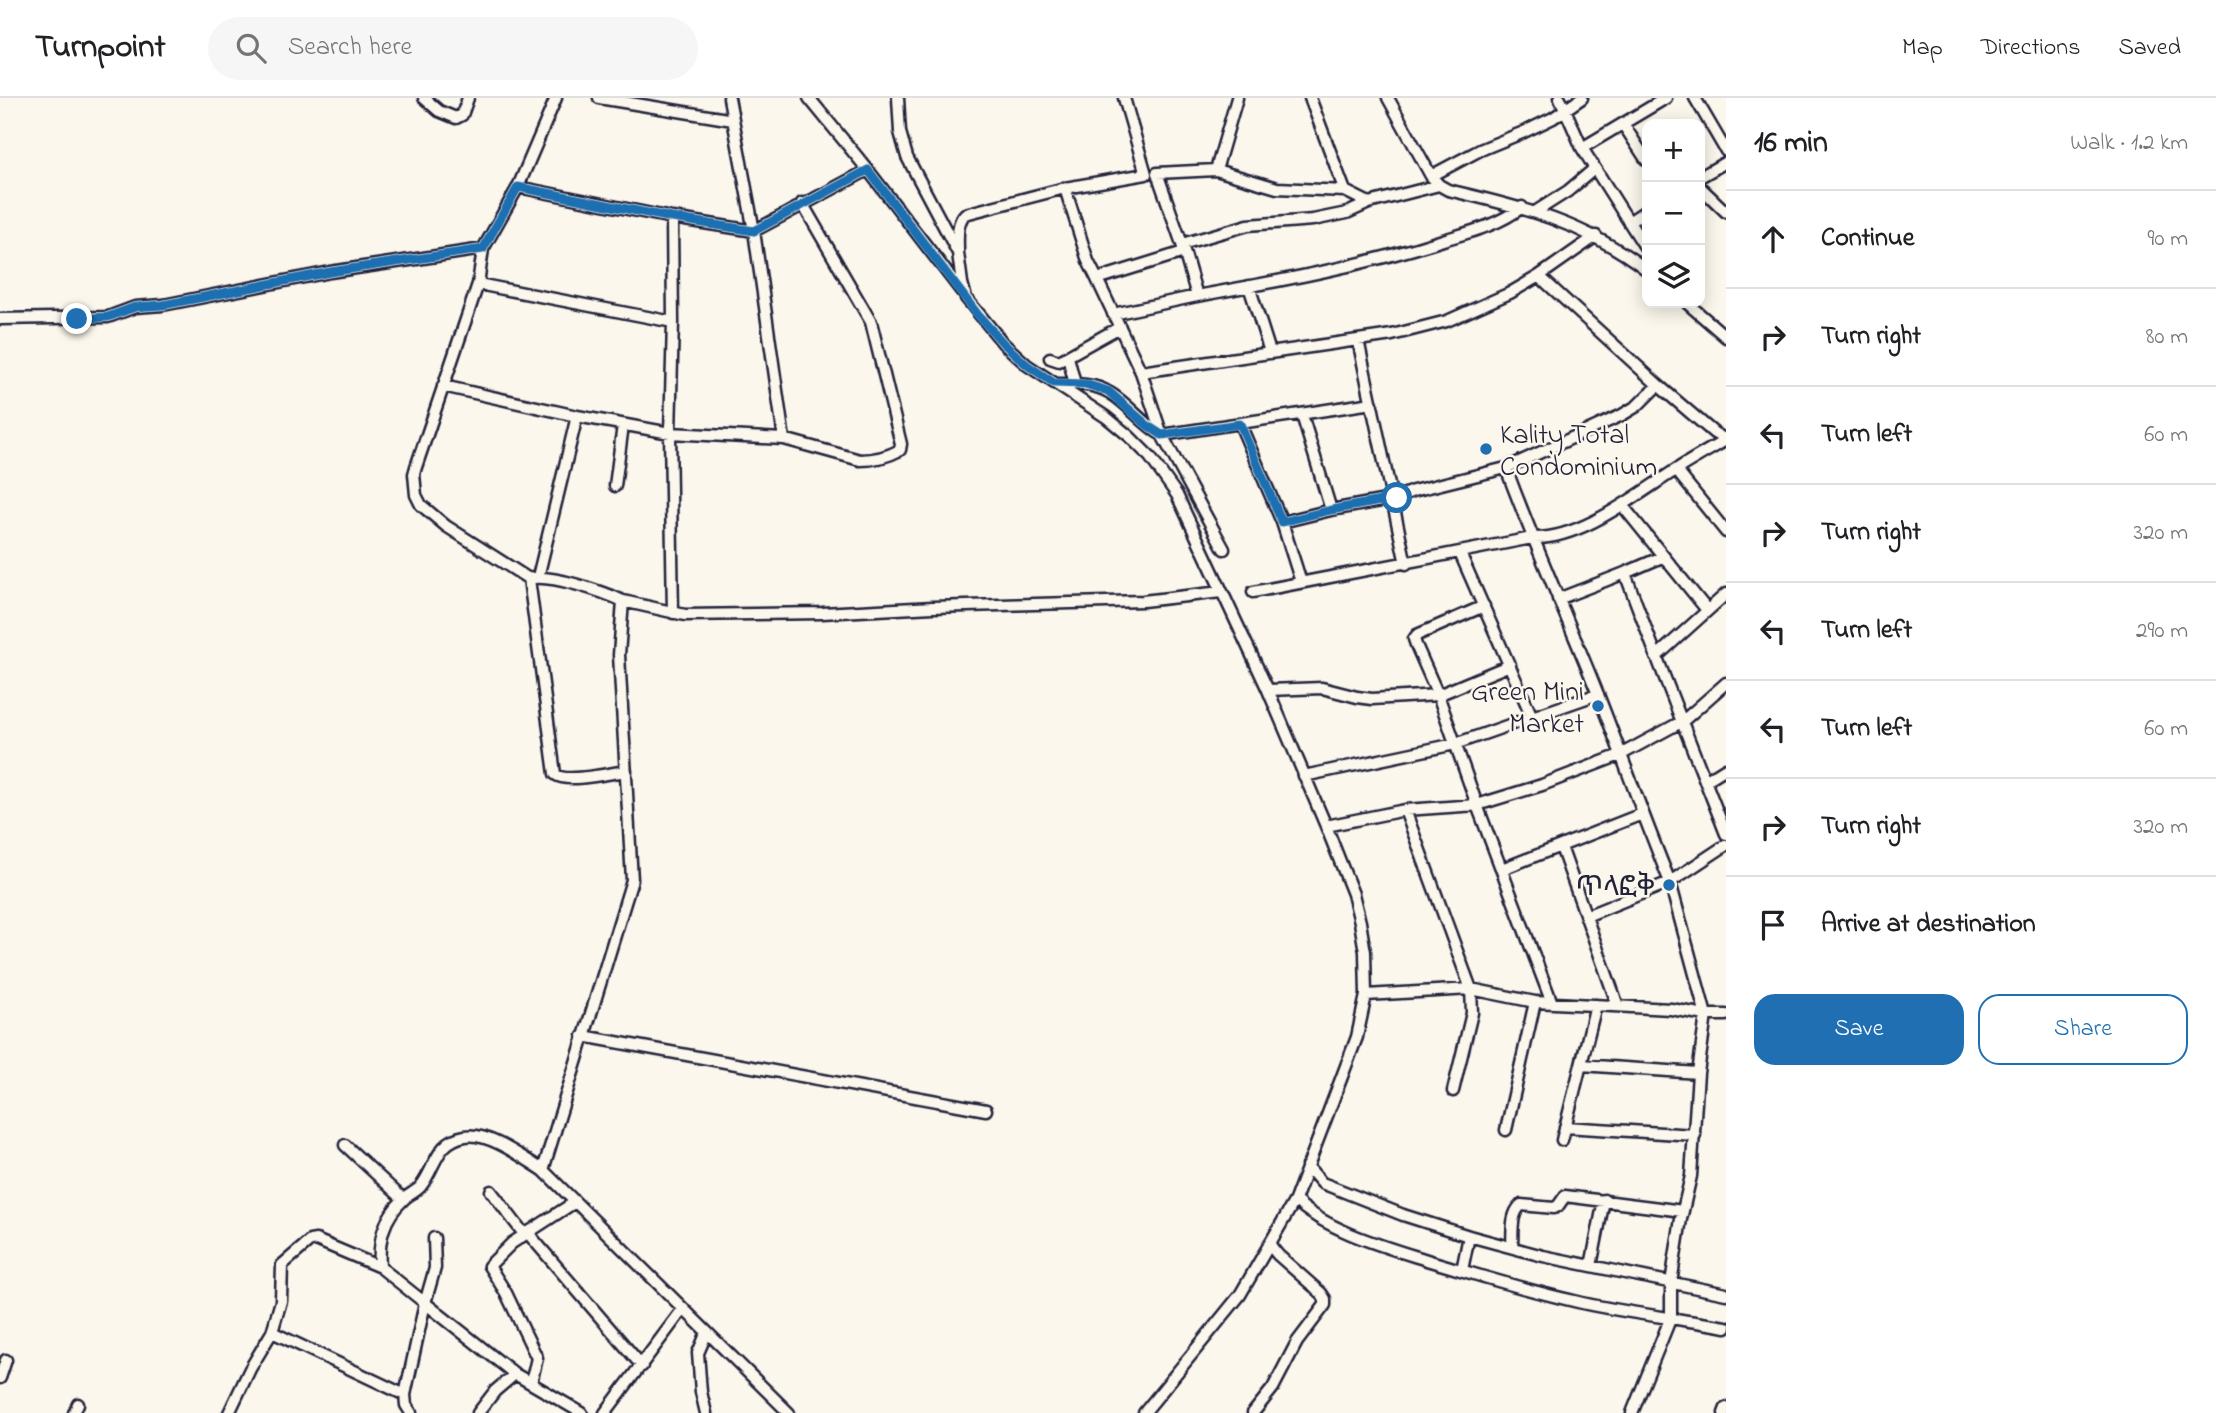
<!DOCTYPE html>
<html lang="en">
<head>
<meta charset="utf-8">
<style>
  body { margin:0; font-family:"Indie Flower","Noto Sans Ethiopic",sans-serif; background:#f6f6f6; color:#202124 }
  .controls { position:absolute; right:21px; top:21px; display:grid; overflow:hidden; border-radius:14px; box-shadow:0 4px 18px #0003 }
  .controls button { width:63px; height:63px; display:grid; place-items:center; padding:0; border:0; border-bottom:2px solid #e0e0e0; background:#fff; color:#202124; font:35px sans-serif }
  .stop { position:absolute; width:21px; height:21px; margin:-16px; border:5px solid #1f6fb2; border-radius:50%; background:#fff }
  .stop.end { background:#1f6fb2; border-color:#fff; box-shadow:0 2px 7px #0008 }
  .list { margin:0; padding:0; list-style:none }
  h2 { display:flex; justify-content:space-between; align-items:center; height:91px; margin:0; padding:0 28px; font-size:30px }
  h2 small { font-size:23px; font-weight:400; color:#757577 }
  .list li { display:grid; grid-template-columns:46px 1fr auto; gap:21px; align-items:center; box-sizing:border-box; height:98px; padding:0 28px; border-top:2px solid #e0e0e0 }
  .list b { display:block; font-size:26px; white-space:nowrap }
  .list em { font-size:23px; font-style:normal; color:#757577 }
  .actions { display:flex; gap:14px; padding:21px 28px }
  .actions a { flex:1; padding:16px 0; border:2px solid #1f6fb2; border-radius:21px; text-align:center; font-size:24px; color:#1f6fb2 }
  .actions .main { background:#1f6fb2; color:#fff }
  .icon { flex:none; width:38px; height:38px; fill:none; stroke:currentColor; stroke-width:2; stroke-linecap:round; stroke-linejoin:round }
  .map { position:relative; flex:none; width:1726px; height:1315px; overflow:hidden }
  header { display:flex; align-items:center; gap:42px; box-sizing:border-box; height:98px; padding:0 35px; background:#fff; border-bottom:2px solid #e0e0e0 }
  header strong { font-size:33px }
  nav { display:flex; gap:38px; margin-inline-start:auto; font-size:24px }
  .search { width:490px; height:63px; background:#f6f6f6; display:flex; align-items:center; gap:18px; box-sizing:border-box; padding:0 24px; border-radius:38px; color:#757577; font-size:26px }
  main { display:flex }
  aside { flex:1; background:#fff }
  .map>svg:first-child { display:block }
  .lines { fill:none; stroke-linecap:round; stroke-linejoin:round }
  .minor-casing { stroke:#22223b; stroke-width:15 }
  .minor { stroke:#fbf7ec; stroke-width:10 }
  .route { stroke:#1f6fb2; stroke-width:9 }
  .poi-dot { fill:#1f6fb2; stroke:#fbf7ec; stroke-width:2.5 }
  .labels { text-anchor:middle; stroke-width:5; stroke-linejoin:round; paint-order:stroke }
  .poi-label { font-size:28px; fill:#22223b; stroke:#fbf7ec; text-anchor:end }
</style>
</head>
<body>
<header>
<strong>Turnpoint</strong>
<div class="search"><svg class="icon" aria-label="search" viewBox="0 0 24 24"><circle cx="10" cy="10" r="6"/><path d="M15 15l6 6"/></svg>Search here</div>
<nav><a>Map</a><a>Directions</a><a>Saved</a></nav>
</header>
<main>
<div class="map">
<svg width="1726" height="1315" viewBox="0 0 1726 1315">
  <rect width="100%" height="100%" fill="#fbf7ec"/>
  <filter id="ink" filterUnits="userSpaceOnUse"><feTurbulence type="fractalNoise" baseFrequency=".0143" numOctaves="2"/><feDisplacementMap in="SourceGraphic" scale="14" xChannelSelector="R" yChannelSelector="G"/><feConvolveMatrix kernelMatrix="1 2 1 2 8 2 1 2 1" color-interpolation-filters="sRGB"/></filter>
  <g filter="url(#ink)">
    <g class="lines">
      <!-- minor casing -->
      <g class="minor-casing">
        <path id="minor" d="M424 0 439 13 456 20 462 17 468 0
          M556 0 518 89 483 151 478 186 416 369 414 376 416 397 421 407 446 428 529 481C548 475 604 494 623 503
          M599 0 733 22
          M729 0 754 133 784 341
          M809 0 868 72 962 194
          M898 0 900 34 907 59 958 155 962 185 966 200 1003 245 1027 267 1106 319 1129 338 1150 359 1177 397 1268 592 1326 728 1353 796 1360 824 1365 854 1366 897 1357 939 1295 1102 1240 1197 1144 1315
          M1310 0 1345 93
          M1388 0 1431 78 1439 87 1448 92C1522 109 1586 125 1647 172
          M1560 0 1582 50 1629 124
          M1695 0 1726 53
          M1623 26 1647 63
          M1582 50 1666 0
          M1216 72 1237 0
          M1431 78 1480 52 1524 34 1553 20 1582 0
          M1700 79 1726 64
          M1439 87 1369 105 1347 115 1313 122 1248 127 1182 146 1197 198C1280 183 1362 168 1443 142 1470 134 1499 127 1522 109
          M518 89 672 120 754 133 868 72
          M1700 89 1726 114
          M1065 90 1088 163 1097 181
          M1647 112 1629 124 1647 152
          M1535 114 1568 93 1594 71
          M672 120 673 224 670 335 673 515
          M1182 146 1157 75 1216 72 1277 90 1345 93 1369 105
          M958 154C958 141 956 125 965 116L1065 90 1146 76 1124 0
          M1184 154 1097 181 1141 274 1162 337 1224 451
          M1539 178 1658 287 1714 335 1726 342
          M478 186 673 224
          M1249 188 1270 254
          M1687 205 1726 239
          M1113 216 1197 198
          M0 221 108 219 135 209 163 207 330 174 483 151
          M1358 242 1392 401 1413 393 1506 370
          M1068 259 1075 286
          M1050 260 1059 263 1120 229
          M1141 274 1392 237 1447 223 1510 195 1539 178 1596 138
          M1056 286C1074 286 1094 285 1110 295 1129 306 1142 326 1162 337L1372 305
          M1658 287 1637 308 1622 317 1506 370C1534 446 1567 519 1597 594 1622 657 1644 721 1670 784L1726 747
          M443 288 577 318 670 335 784 341 860 362C874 362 887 359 900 352L901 346 871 224 802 105
          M1302 317 1331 412
          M1240 326 1282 424 1301 484
          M1676 372 1726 434
          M615 388 623 327
          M1622 407 1707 512
          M1282 424 1331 412 1392 401 1406 466
          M1460 455 1532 619
          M1625 475 1662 459
          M538 479 577 318
          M529 481 555 676C565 686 611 675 626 673
          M1253 494 1532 440C1580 442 1635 398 1674 373 1691 362 1709 352 1726 342
          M1558 501 1625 475C1657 562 1692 649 1726 736
          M1484 508 1417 537 1414 541 1416 547 1438 597 1510 567
          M1656 559 1726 496
          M1268 592 1322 590 1357 599 1372 601 1438 597 1477 707 1552 905
          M1304 678 1455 646 1598 596
          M1705 683 1726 670
          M1405 712 1471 891 1472 915 1453 993
          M1326 728 1405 712 1477 707 1542 687 1620 657 1683 623 1726 585
          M1561 749 1618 908
          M1502 771 1642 716
          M1366 897 1471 891 1535 904 1671 911 1706 917 1670 784 1586 818
          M583 938 986 1012
          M1581 967 1698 975
          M1565 1029 1695 1037
          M1506 1032 1535 904
          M1562 1042 1596 907
          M345 1047 403 1101
          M1307 1068 1322 1085 1403 1117 1469 1138 1543 1158 1726 1196
          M491 1093 524 1136
          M1295 1102C1326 1133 1389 1150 1430 1163 1478 1177 1525 1192 1574 1203 1623 1215 1676 1220 1726 1229
          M527 1134 642 1268
          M1512 1149C1513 1135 1510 1117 1521 1107L1554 1110 1558 1108 1565 1098 1683 1113
          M1591 1168 1604 1102
          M380 1169C378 1143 383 1120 404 1101 409 1096 416 1094 421 1088 436 1069 436 1043 465 1038 489 1034 523 1060 543 1072
          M1462 1172 1469 1138
          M272 1234 405 1297
          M0 1280 6 1262
          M531 1285 537 1260 506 1195 489 1168 512 1145 575 1104
          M74 1315 78 1306
          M229 1315 250 1271 272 1234 281 1203 282 1167 310 1143 316 1142 380 1169 425 1205 435 1170 434 1140
          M411 1315 406 1307 405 1297 425 1205 515 1276 582 1315
          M478 1315 495 1293 515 1276
          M605 1315 683 1211
          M706 1315 701 1294 698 1255 707 1234
          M789 1315 543 1072 632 782 619 557 623 503 685 517 822 515 933 509 1143 503 1221 494
          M1253 1315 1273 1290 1297 1244 1325 1207V1201L1321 1195 1278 1157 1269 1146
          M1632 1315 1671 1219V1185L1681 1121 1691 1078 1698 975 1706 917H1726
          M1724 1315 1726 1310"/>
      </g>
      <!-- minor -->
      <use href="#minor" class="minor"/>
    </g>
  </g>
  <g class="lines" filter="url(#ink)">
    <!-- route -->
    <path class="route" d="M77 221 108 219 135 209 163 207 330 174 483 151 518 89 672 120 754 133 868 72 978 217 1003 245 1027 267 1054 285 1085 286 1108 293 1148 328 1162 337 1240 326 1282 424 1331 412 1397 400"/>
  </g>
  <!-- markers -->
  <g class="poi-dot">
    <circle cx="1486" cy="351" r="7"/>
    <circle cx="1598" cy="608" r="7"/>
    <circle cx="1669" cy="787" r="7"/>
  </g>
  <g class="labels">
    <!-- poi labels -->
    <g class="poi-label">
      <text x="1500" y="345" text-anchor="start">Kality Total<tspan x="1500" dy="32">Condominium</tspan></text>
      <text x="1584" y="602">Green Mini<tspan x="1584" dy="32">Market</tspan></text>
      <text x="1655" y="797">ጥላፎቅ</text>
    </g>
  </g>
</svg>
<div class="controls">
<button>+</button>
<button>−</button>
<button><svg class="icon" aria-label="layers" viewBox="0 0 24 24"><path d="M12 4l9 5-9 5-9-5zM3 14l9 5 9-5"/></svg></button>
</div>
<div class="stop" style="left:1397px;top:400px"></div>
<div class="stop end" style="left:77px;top:221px"></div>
</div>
<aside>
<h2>16 min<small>Walk · 1.2 km</small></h2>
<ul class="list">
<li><svg class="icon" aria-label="ahead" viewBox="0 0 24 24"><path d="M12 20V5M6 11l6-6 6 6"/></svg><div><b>Continue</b></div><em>90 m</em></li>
<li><svg class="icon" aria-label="right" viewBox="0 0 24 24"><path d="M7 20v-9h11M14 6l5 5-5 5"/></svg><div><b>Turn right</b></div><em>80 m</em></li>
<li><svg class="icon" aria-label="left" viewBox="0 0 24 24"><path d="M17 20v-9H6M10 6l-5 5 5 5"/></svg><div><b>Turn left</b></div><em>60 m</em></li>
<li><svg class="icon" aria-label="right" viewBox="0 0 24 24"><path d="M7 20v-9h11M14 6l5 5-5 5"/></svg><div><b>Turn right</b></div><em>320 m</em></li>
<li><svg class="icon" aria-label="left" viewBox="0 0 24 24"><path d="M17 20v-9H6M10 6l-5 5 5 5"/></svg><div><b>Turn left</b></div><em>290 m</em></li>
<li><svg class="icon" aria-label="left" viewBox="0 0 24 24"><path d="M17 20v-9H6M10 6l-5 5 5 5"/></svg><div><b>Turn left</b></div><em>60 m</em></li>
<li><svg class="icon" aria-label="right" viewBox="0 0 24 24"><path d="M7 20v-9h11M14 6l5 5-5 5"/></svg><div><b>Turn right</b></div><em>320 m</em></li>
<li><svg class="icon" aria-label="arrive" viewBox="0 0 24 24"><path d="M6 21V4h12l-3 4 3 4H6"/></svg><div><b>Arrive at destination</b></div></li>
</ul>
<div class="actions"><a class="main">Save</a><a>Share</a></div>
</aside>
</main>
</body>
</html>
